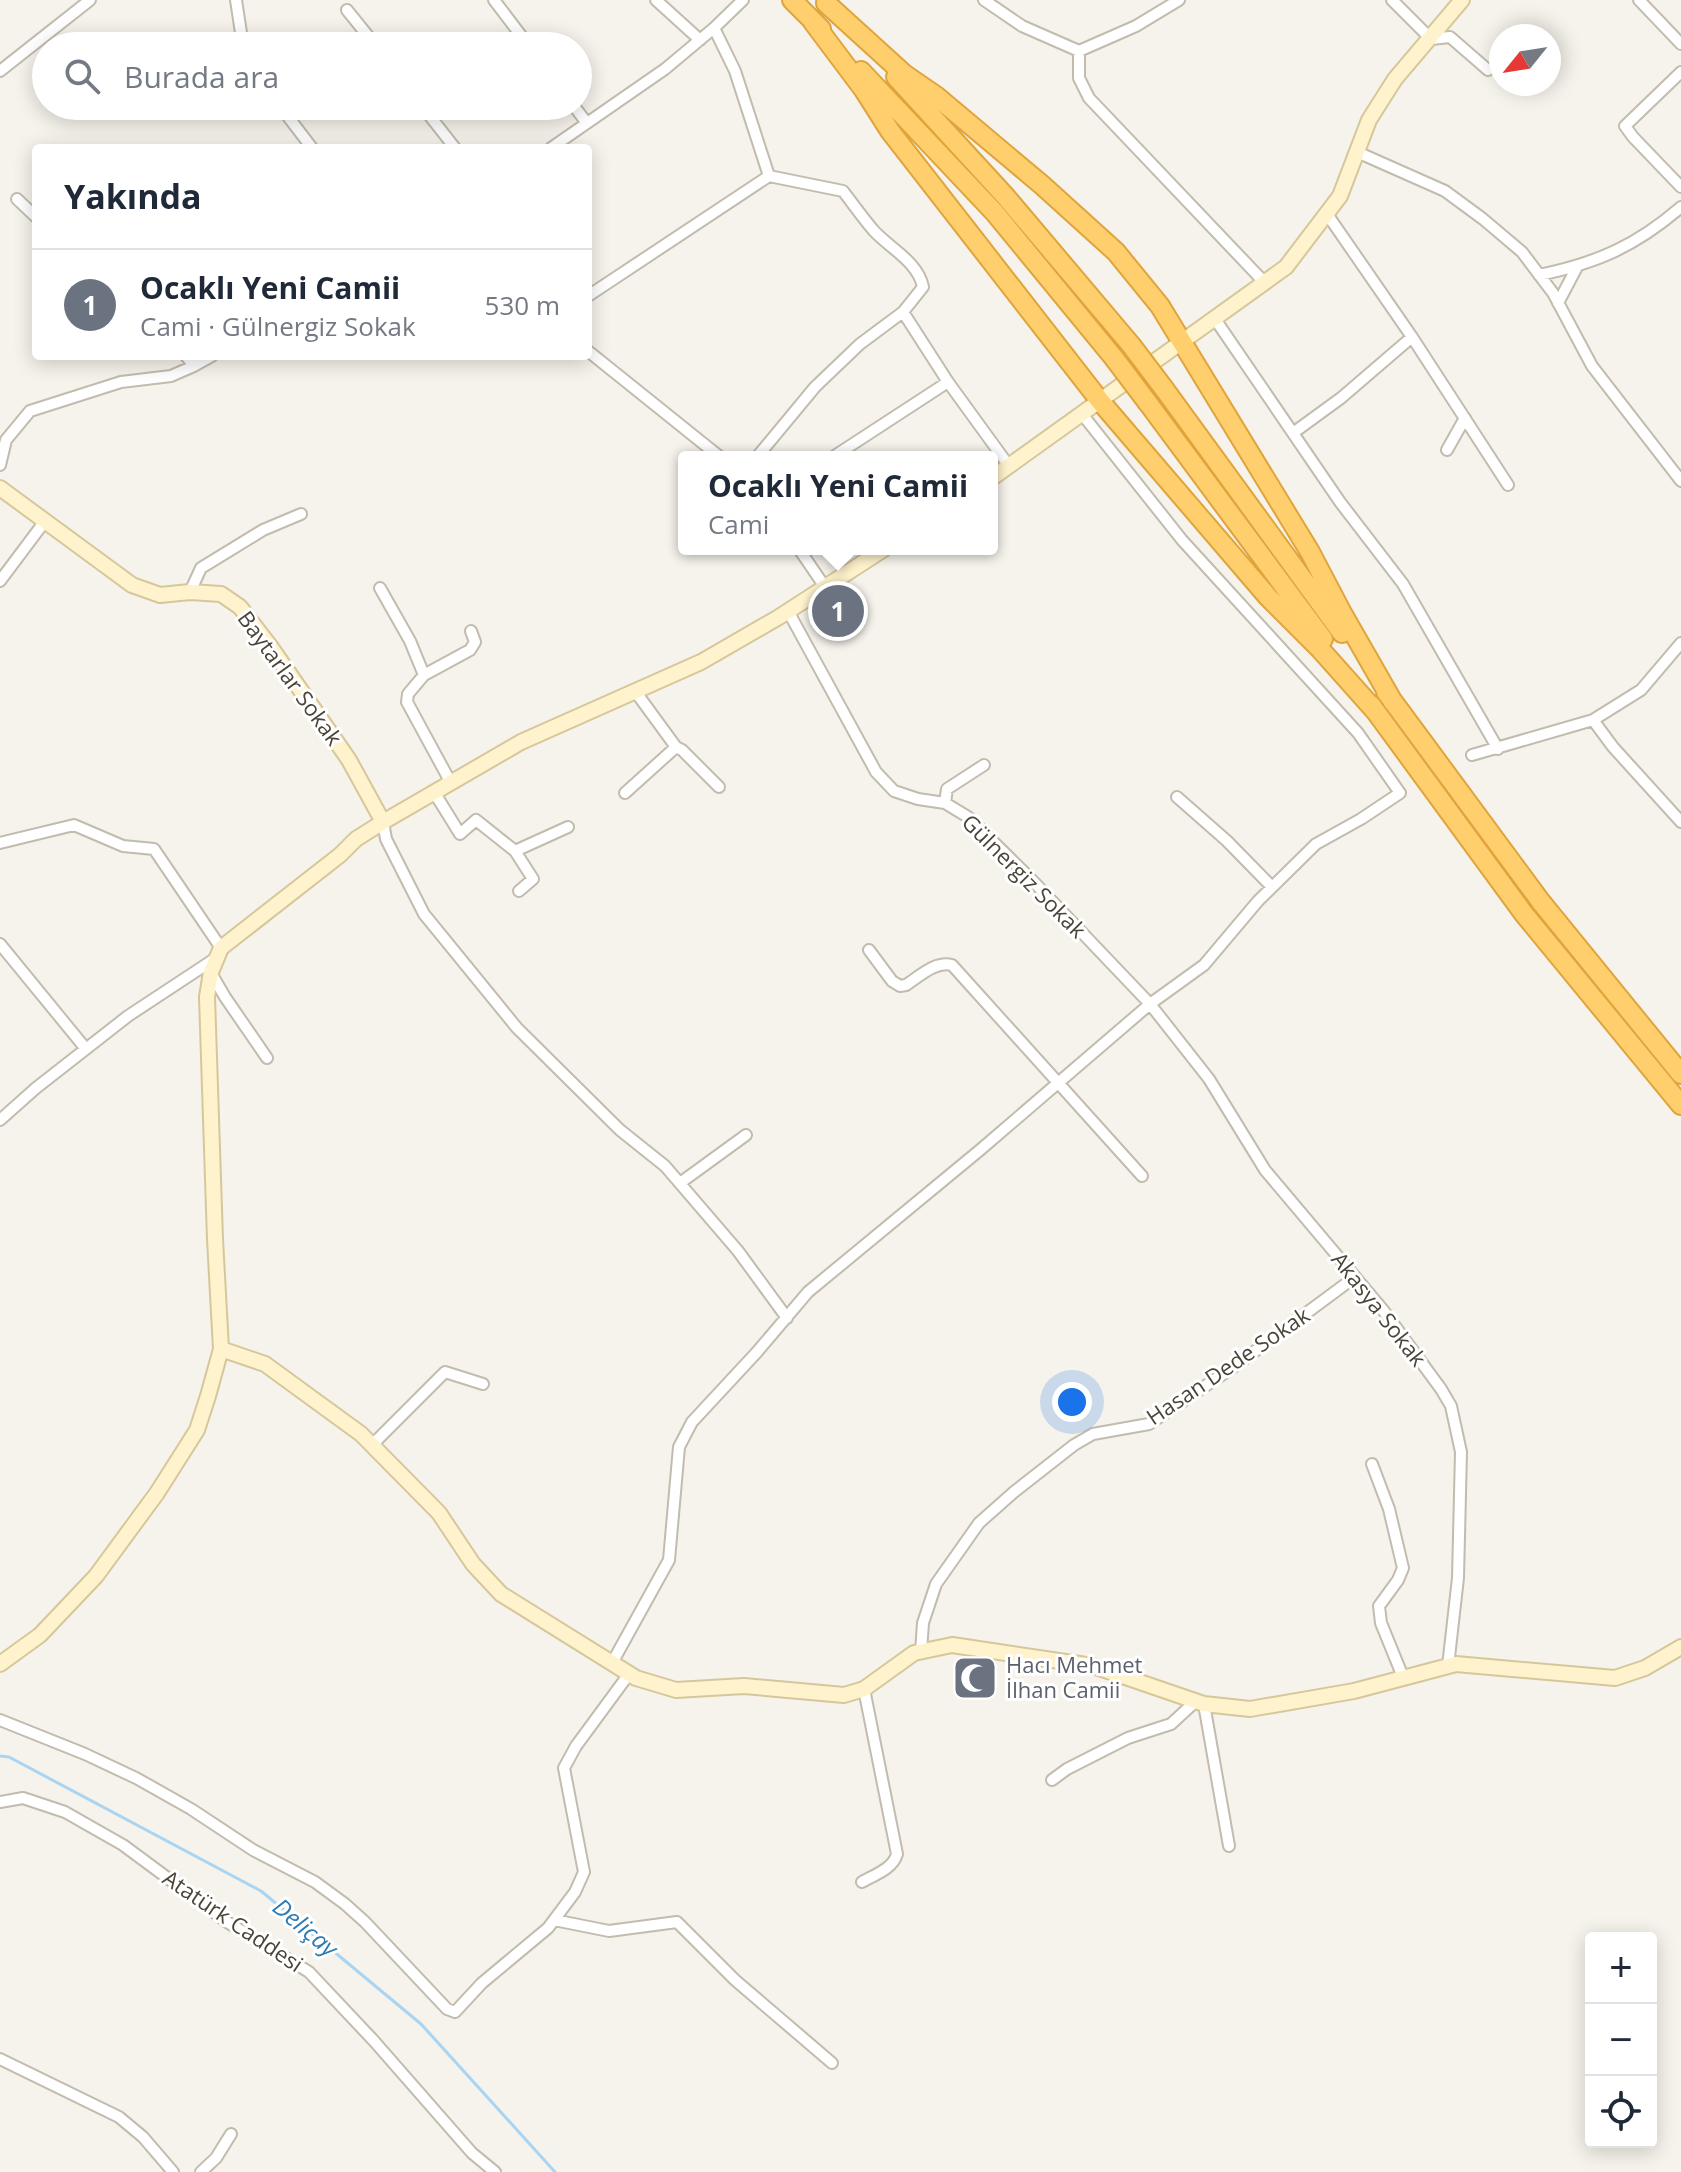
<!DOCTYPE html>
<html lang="tr">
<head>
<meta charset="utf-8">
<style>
  body { margin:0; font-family:"Open Sans",sans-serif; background:#f2f2f3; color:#1f2937 }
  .controls { position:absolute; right:24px; bottom:24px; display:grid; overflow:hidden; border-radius:8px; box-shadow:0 4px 20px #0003 }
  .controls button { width:72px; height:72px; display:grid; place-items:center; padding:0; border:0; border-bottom:2px solid #e0e1e3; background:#fff; color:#1f2937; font:40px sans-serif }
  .compass { position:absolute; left:1489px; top:24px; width:72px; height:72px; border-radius:50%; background:#fff; box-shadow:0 4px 20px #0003; rotate:240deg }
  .you { position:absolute; left:1072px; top:1402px; width:28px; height:28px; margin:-20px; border:6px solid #fff; border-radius:50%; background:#1a73e8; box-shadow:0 0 0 12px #1a73e833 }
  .badge { display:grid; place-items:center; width:52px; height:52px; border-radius:50%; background:#d93025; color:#fff; font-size:26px; font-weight:700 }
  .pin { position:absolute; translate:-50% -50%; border:4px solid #fff; box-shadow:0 2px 8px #0006 }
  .popup { position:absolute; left:678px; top:451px; width:320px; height:104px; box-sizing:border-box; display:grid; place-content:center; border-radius:8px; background:#fff; filter:drop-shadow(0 2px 6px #0005); font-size:26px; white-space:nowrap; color:#747a83 }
  .popup b { font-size:30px; color:#1f2937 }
  .popup::after { content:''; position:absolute; left:50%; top:100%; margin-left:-16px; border:16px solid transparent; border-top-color:#fff }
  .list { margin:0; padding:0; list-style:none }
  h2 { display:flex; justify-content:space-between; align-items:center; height:104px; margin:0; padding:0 32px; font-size:34px }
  h2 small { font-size:26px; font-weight:400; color:#747a83 }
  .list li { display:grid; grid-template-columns:52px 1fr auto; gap:24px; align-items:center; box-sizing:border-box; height:112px; padding:0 32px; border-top:2px solid #e0e1e3 }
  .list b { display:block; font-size:30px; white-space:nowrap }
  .list p { margin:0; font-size:26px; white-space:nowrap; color:#747a83 }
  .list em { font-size:26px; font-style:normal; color:#747a83 }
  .icon { flex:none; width:44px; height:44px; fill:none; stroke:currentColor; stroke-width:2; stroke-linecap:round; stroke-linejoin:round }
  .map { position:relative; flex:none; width:1681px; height:2172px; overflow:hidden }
  .search { position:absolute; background:#fff; box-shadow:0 4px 20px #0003; left:32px; top:32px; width:560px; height:88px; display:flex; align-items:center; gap:20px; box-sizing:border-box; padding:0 28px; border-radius:44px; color:#747a83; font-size:30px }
  .panel { position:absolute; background:#fff; box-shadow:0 4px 20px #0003; left:32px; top:144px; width:560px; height:216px; border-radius:8px }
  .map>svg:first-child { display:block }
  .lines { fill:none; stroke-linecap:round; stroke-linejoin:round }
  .stream { stroke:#a9d4f2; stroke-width:3 }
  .street-casing { stroke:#c2bbae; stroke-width:14 }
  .secondary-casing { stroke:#d6c79b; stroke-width:18 }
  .highway-casing { stroke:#e0a43c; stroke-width:22 }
  .street { stroke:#fff; stroke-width:10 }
  .secondary { stroke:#fff3cd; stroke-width:14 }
  .highway { stroke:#ffcf6e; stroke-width:18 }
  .highway-bridge-casing { stroke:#e0a43c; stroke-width:22; stroke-linecap:butt }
  .highway-bridge { stroke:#ffcf6e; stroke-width:18 }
  .labels { text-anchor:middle; stroke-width:6; stroke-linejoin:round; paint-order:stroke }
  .street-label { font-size:22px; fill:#4b4439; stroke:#fff }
  .worship-label { font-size:22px; fill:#5b616d; stroke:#fff; text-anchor:start }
  .water-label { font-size:24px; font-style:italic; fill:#2e7ab2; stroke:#fff }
</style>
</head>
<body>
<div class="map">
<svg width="1681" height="2172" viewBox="0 0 1681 2172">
  <rect width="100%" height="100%" fill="#f6f3ec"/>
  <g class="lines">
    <!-- stream -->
    <path class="stream" d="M0 1756 9 1757 261 1891 421 2024 555 2172"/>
    <!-- street casing -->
    <g class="street-casing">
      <path id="street" d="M236 0 243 46
        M494 0 529 46
        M656 0 700 40
        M984 0 1022 26 1079 51 1136 26 1179 0
        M1392 0 1431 39 1450 37 1488 70
        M1639 0 1681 44
        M347 10 376 46
        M714 28 735 71 769 176
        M1079 51V78L1089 98 1265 283
        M0 71 90 0
        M1681 72 1625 126 1633 137 1681 187
        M280 106 312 148
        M422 106 455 148
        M574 106 586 122
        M551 148 665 69 714 28 743 0
        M1357 152 1445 191 1483 219 1522 252 1553 293 1592 366 1681 481
        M17 199 36 217
        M1327 214 1412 337 1508 485
        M1539 275C1597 263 1636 246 1681 207
        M588 296 769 176 843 191C853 204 863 218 874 231 891 249 918 262 923 287L903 312 860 344 815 387 757 457
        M1558 303 1577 267
        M903 312 948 382 1009 466
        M1215 319 1340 502 1403 584 1498 749
        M588 351 720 457
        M186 356 194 366
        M1293 433 1341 398 1412 337
        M1447 450 1465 418
        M833 457 948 382
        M0 465 6 440 30 411 121 382 171 376 194 366 212 356
        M799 549 825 587
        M0 581 45 521
        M380 588 410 641 424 675
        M190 592 201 568 263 530 301 514
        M788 611 876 772 894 791 918 799 945 803 968 817 1030 878 1150 1004 1209 1079 1265 1170 1383 1310 1441 1389 1451 1406 1461 1452 1458 1578 1448 1666
        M635 691 676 747 682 750 719 787
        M1593 720 1613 747 1681 822
        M1472 755 1593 720 1641 690 1681 643
        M451 783 407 702 408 694 424 675 470 650 475 642 471 631
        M434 792 460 834 476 820 515 851 568 827
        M625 793 676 747
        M1177 797 1227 841 1272 887
        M945 803 947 789 984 765
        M383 822 386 839 424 914 517 1028 620 1130 665 1166 738 1251 787 1318
        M0 843 74 825 123 846 154 849 221 948
        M515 851 533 879 519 891
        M0 944 86 1049
        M869 950 892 981 900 986 906 985C920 976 935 961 952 965L1142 1176
        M211 973 225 997 267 1058
        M0 1120 36 1088 128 1016 216 958
        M680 1183 746 1135
        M372 1445 445 1372 483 1384
        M1372 1464 1389 1509 1403 1568 1398 1580 1379 1606 1381 1623 1403 1677
        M921 1652 923 1623 936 1584 979 1523 1014 1492 1074 1445 1093 1434 1149 1424 1235 1366 1355 1277
        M612 1663 669 1560 679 1447 692 1422 757 1352 808 1292 980 1150 1150 1004 1204 965 1258 901 1316 844 1361 819 1400 793 1358 733 1182 540 1082 414
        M1204 1704 1229 1846
        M0 1720 85 1754 136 1778 191 1809 253 1850 315 1882 345 1904 365 1922 447 2009 455 2012 482 1983 548 1928 575 1892 584 1872 564 1768 576 1746 629 1674
        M1052 1780 1067 1769 1128 1738 1171 1724 1196 1701
        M0 1802 23 1798 65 1812 123 1845 227 1922 309 1972 374 2041 472 2153 495 2172
        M862 1882C874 1875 893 1869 897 1854L864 1689
        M554 1920 609 1931 677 1922 735 1980 832 2063
        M0 2059 119 2117 143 2137 173 2172
        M201 2172 216 2158 231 2134"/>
    </g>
    <!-- secondary casing -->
    <g class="secondary-casing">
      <path id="secondary" d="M992 478 1286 267 1340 196 1369 120 1395 79 1462 0
        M0 488 132 585 160 595 190 592 221 594 240 607 270 646 349 760 383 822
        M221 1349 265 1364 361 1434 439 1513 473 1564 501 1594 636 1678 676 1690 744 1686 844 1695 864 1689 914 1653 952 1645 1093 1666 1204 1704 1250 1709 1354 1691 1456 1664 1615 1678 1645 1668 1681 1647
        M0 1664 40 1635 96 1576 157 1493 197 1430 208 1396 221 1349 215 1239 207 997 211 972 221 948 340 855 356 839 383 822 521 742 701 662 779 617 884 549"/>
    </g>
    <!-- highway casing -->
    <g class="highway-casing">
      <path id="highway" d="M792 0 821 29
        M826 3 904 74 936 96 1042 185 1116 252 1160 306 1310 552 1342 613 1393 702
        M813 22 864 90 890 131 1100 401 1268 597 1320 649 1377 713
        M861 71 995 213 1114 358
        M896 77 1006 197 1131 345
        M1165 390 1342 633
        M1148 403 1323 639
        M1386 692 1541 902 1681 1074
        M1371 705 1524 914 1681 1105"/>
    </g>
    <!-- street -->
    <use href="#street" class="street"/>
    <!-- secondary -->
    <use href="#secondary" class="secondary"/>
    <!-- highway -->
    <use href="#highway" class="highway"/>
    <!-- highway-bridge casing -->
    <g class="highway-bridge-casing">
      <path id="highway-bridge" d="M1131 345 1165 390
        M1114 358 1148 403"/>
    </g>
    <!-- highway-bridge -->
    <use href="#highway-bridge" class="highway-bridge"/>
  </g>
  <!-- icons -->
  <defs>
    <g id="mosque-square" transform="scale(2.3)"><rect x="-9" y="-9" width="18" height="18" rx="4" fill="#6b7280" stroke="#fff"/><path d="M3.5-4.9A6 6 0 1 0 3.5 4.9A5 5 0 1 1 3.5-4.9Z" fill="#fff"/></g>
  </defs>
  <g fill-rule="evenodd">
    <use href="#mosque-square" x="975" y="1678"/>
  </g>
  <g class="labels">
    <!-- street labels -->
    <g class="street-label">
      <text transform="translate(290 678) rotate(54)" y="8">Baytarlar Sokak</text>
      <text transform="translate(1024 876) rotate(45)" y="8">Gülnergiz Sokak</text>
      <text transform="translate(1379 1309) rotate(52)" y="8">Akasya Sokak</text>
      <text transform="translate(1228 1366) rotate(-34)" y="8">Hasan Dede Sokak</text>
      <text transform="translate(233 1921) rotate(34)" y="8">Atatürk Caddesi</text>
    </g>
    <!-- worship labels -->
    <g class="worship-label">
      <text x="1006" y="1673">Hacı Mehmet<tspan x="1006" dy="25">İlhan Camii</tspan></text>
    </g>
    <!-- water labels -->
    <g class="water-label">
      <text transform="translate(305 1928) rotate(40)" y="8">Deliçay</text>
    </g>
  </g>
</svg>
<div class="controls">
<button>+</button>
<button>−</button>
<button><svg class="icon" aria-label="locate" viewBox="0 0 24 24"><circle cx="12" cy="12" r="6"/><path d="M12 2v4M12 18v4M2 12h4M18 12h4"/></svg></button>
</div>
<svg class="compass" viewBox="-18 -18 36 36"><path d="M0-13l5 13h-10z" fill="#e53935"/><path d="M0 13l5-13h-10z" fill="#747a83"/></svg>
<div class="you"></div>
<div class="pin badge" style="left:838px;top:611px;background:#6b7280">1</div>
<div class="popup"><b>Ocaklı Yeni Camii</b>Cami</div>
<div class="search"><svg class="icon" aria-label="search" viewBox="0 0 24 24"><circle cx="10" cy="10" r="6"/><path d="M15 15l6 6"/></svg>Burada ara</div>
<section class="panel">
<h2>Yakında<small></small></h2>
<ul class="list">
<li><span class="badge" style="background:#6b7280">1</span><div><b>Ocaklı Yeni Camii</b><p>Cami · Gülnergiz Sokak</p></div><em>530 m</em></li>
</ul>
</section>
</div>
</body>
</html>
